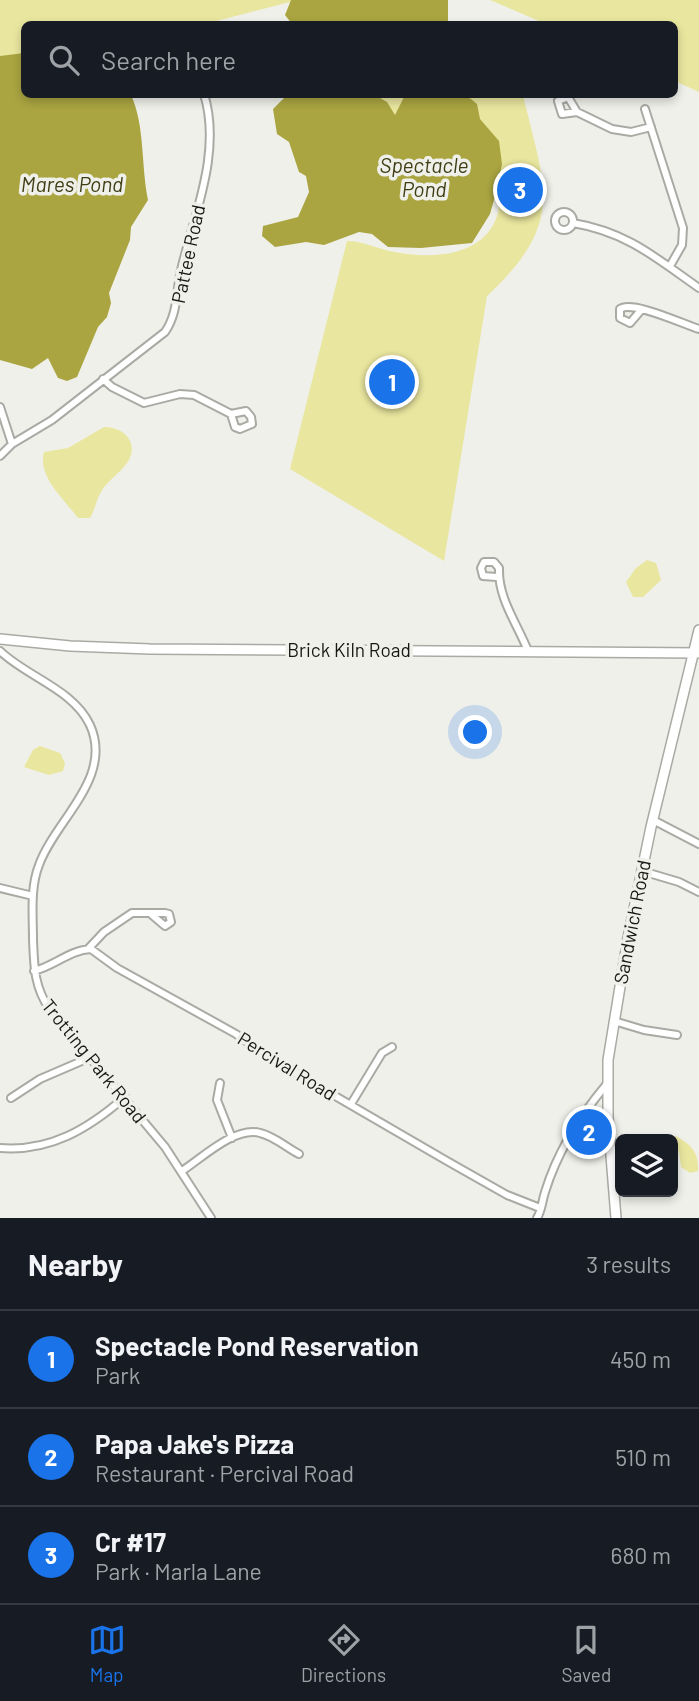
<!DOCTYPE html>
<html lang="en">
<head>
<meta charset="utf-8">
<style>
  body { margin:0; font-family:Barlow,sans-serif; background:#242831; color:#f1f3f6 }
  .controls { position:absolute; right:21px; bottom:21px; display:grid; overflow:hidden; border-radius:10px; box-shadow:0 4px 10px #0003 }
  .controls button { width:63px; height:63px; display:grid; place-items:center; padding:0; border:0; border-bottom:2px solid #363941; background:#171b24; color:#f1f3f6; font:35px sans-serif }
  .you { position:absolute; left:476px; top:733px; width:24px; height:24px; margin:-18px; border:5px solid #fff; border-radius:50%; background:#1a73e8; box-shadow:0 0 0 10px #1a73e833 }
  .badge { display:grid; place-items:center; width:46px; height:46px; border-radius:50%; background:#1a73e8; color:#fff; font-size:23px; font-weight:700 }
  .pin { position:absolute; translate:-50% -50%; border:4px solid #fff; box-shadow:0 2px 7px #0006 }
  .list { margin:0; padding:0; list-style:none }
  h2 { display:flex; justify-content:space-between; align-items:center; height:91px; margin:0; padding:0 28px; font-size:30px }
  h2 small { font-size:23px; font-weight:400; color:#9ea1a6 }
  .list li { display:grid; grid-template-columns:46px 1fr auto; gap:21px; align-items:center; box-sizing:border-box; height:98px; padding:0 28px; border-top:2px solid #363941 }
  .list b { display:block; font-size:26px; white-space:nowrap }
  .list p { margin:0; font-size:23px; white-space:nowrap; color:#9ea1a6 }
  .list em { font-size:23px; font-style:normal; color:#9ea1a6 }
  .icon { flex:none; width:38px; height:38px; fill:none; stroke:currentColor; stroke-width:2; stroke-linecap:round; stroke-linejoin:round }
  .map { position:relative; flex:none; width:699px; height:1218px; overflow:hidden }
  .search { position:absolute; background:#171b24; box-shadow:0 4px 10px #0003; left:21px; right:21px; top:21px; height:77px; display:flex; align-items:center; gap:18px; box-sizing:border-box; padding:0 24px; border-radius:10px; color:#9ea1a6; font-size:26px }
  .sheet { height:385px; background:#171b24 }
  nav { display:flex; justify-content:space-around; align-items:center; box-sizing:border-box; height:98px; border-top:2px solid #363941; background:#171b24; font-size:19px; color:#9ea1a6 }
  nav a { display:grid; justify-items:center; gap:4px }
  nav .on { color:#1a73e8 }
  .map>svg:first-child { display:block }
  .green { fill:#e9e69f }
  .water { fill:#aaa541 }
  .lines { fill:none; stroke-linecap:round; stroke-linejoin:round }
  .minor-casing { stroke:#aaaaa5; stroke-width:10 }
  .secondary-casing { stroke:#aaaaa5; stroke-width:12 }
  .minor { stroke:#fff; stroke-width:6 }
  .secondary { stroke:#fff; stroke-width:9 }
  .labels { text-anchor:middle; stroke-width:7; stroke-linejoin:round; paint-order:stroke }
  .street-label { font-size:19px; fill:#171715; stroke:#f0f0ea }
  .water-label { font-size:21px; font-style:italic; fill:#403e14; stroke:#f0f0ea }
</style>
</head>
<body>
<div class="map">
<svg width="699" height="1218" viewBox="0 0 699 1218">
  <rect width="100%" height="100%" fill="#f0f0ea"/>
  <!-- green -->
  <path class="green" d="M0 0H298L205 24H24V66L0 70Z
    M490 0H699V92L675 81 674 24H546Z
    M357 95H523C545 189 566 222 487 296L444 561 290 469 347 241C363 241 378 249 394 252 429 259 483 258 497 216 503 200 494 180 490 163L394 125Z
    M104 427C125 427 140 444 127 463 119 474 107 481 101 492 96 500 95 510 90 518H78C64 499 37 476 44 452L68 448Z
    M647 560 656 563 661 580 643 597H633L626 582 636 568Z
    M40 746 60 753 65 763 63 771 49 775 24 767 33 750Z
    M676 1136C692 1145 699 1153 698 1171L690 1173 681 1167 679 1152 672 1139Z"/>
  <!-- water -->
  <path class="water" d="M291 0H448V24H292L285 15Z
    M24 53V94L131 95C145 125 141 166 148 200L131 227 130 240 109 293 111 303 107 317 98 327 77 377 67 381 58 378 48 358 32 369 0 360V56Z
    M287 95H375L387 102 395 115 405 95H462L471 99 477 104 480 119 499 141 502 164 496 193 490 214 472 243 421 248 388 247 372 234 359 232 324 245 306 242 275 247 262 236 263 226 298 217 309 192 306 176 299 172 289 142 277 134 273 109Z"/>
  <g class="lines">
    <!-- minor casing -->
    <g class="minor-casing">
      <path id="minor" d="M645 109 683 228 682 245 670 266
        M577 112 562 114 558 101 568 97 577 112 612 129 631 132 651 127
        M555 221a9 9 0 1 1 18 0a9 9 0 1 1-18 0Z
        M573 223C627 232 656 258 699 288
        M642 309 630 323 620 318V309C632 300 683 324 699 329
        M103 379 112 387 144 403 180 394 194 395 231 414 246 411 251 417 252 424 240 429 235 427 231 414
        M0 407 12 444
        M0 456 12 444 52 420 165 332C178 313 176 292 181 270 194 215 222 152 204 94
        M497 577 483 576 481 568 484 562H494L499 568C498 599 517 623 528 651
        M0 651C27 677 73 689 90 725 114 778 55 820 39 865 30 888 33 914 33 939 34 966 34 987 50 1010L165 1147 211 1218
        M653 820 699 844
        M642 871 679 882 699 892
        M0 888 33 896
        M88 949 104 932 132 913H165L169 914 171 922 165 926 152 915
        M34 971C54 966 70 950 91 949L117 968 236 1034 268 1057 447 1161 507 1195 540 1208
        M614 1021 644 1030 677 1035
        M220 1083 217 1100 232 1138
        M11 1098 40 1079 91 1057
        M351 1104 382 1053 392 1047
        M0 1148C50 1152 88 1129 125 1097
        M182 1171C202 1158 235 1126 260 1133 274 1136 287 1148 299 1154
        M537 1218C542 1210 542 1201 545 1192 557 1153 580 1116 606 1085"/>
    </g>
    <!-- secondary casing -->
    <g class="secondary-casing">
      <path id="secondary" d="M0 639 70 646 150 649 699 653
        M616 1218 608 1118V1060L628 938 651 827 699 630"/>
    </g>
    <!-- minor -->
    <use href="#minor" class="minor"/>
    <!-- secondary -->
    <use href="#secondary" class="secondary"/>
  </g>
  <g class="labels">
    <!-- street labels -->
    <g class="street-label">
      <text transform="translate(188 254) rotate(-78)" y="7">Pattee Road</text>
      <text x="349" y="657">Brick Kiln Road</text>
      <text transform="translate(632 922) rotate(-79)" y="7">Sandwich Road</text>
      <text transform="translate(94 1061) rotate(51)" y="7">Trotting Park Road</text>
      <text transform="translate(287 1066) rotate(32)" y="7">Percival Road</text>
    </g>
    <!-- water labels -->
    <g class="water-label">
      <text x="424" y="173">Spectacle<tspan x="424" dy="24">Pond</tspan></text>
      <text x="72" y="192">Mares Pond</text>
    </g>
  </g>
</svg>
<div class="controls">
<button><svg class="icon" aria-label="layers" viewBox="0 0 24 24"><path d="M12 4l9 5-9 5-9-5zM3 14l9 5 9-5"/></svg></button>
</div>
<div class="you"></div>
<div class="pin badge" style="left:392px;top:382px">1</div>
<div class="pin badge" style="left:589px;top:1132px">2</div>
<div class="pin badge" style="left:520px;top:190px">3</div>
<div class="search"><svg class="icon" aria-label="search" viewBox="0 0 24 24"><circle cx="10" cy="10" r="6"/><path d="M15 15l6 6"/></svg>Search here</div>
</div>
<section class="sheet">
<h2>Nearby<small>3 results</small></h2>
<ul class="list">
<li><span class="badge">1</span><div><b>Spectacle Pond Reservation</b><p>Park</p></div><em>450 m</em></li>
<li><span class="badge">2</span><div><b>Papa Jake's Pizza</b><p>Restaurant · Percival Road</p></div><em>510 m</em></li>
<li><span class="badge">3</span><div><b>Cr #17</b><p>Park · Marla Lane</p></div><em>680 m</em></li>
</ul>
</section>
<nav>
<a class="on"><svg class="icon" aria-label="map" viewBox="0 0 24 24"><path d="M3 6l6-2 6 2 6-2v14l-6 2-6-2-6 2zM9 4v14M15 6v14"/></svg>Map</a>
<a><svg class="icon" aria-label="directions" viewBox="0 0 24 24"><path d="M12 3l9 9-9 9-9-9zM9 14v-3h6M13 9l2 2-2 2"/></svg>Directions</a>
<a><svg class="icon" aria-label="saved" viewBox="0 0 24 24"><path d="M7 4h10v16l-5-4-5 4z"/></svg>Saved</a>
</nav>
</body>
</html>
